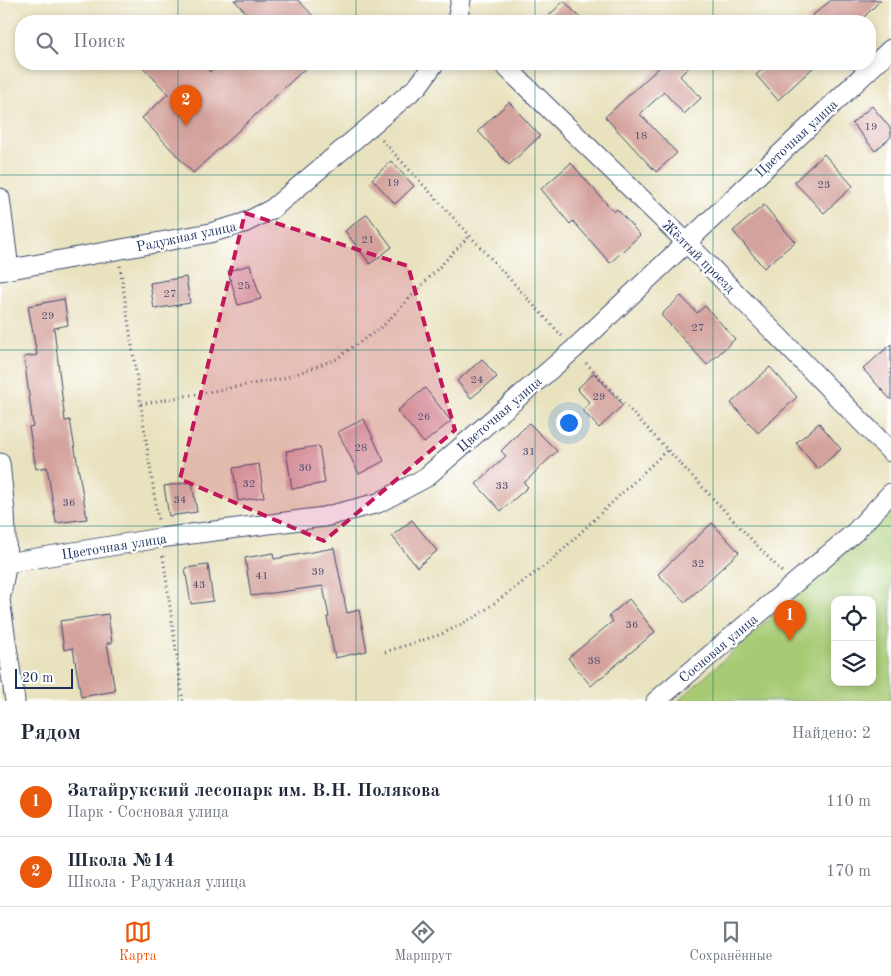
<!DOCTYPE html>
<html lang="ru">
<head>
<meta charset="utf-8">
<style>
  body { margin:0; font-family:"Old Standard TT",serif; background:#f2f2f3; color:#1f2937 }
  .controls { position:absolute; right:15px; bottom:15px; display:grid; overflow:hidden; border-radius:10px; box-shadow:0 2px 8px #0003 }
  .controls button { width:45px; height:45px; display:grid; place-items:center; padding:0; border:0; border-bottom:1px solid #e0e1e3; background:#fff; color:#1f2937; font:25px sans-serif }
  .scale { position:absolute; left:15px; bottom:12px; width:58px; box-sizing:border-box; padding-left:5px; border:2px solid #1b2f5e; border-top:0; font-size:14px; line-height:18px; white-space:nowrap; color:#1b2f5e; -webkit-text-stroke:4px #fff; paint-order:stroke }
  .you { position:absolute; left:568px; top:422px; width:18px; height:18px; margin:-12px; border:4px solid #fff; border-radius:50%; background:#1a73e8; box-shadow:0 0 0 8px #1a73e833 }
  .badge { display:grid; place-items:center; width:32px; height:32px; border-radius:50%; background:#ea580c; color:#fff; font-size:16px; font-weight:700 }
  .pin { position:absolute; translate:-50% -41px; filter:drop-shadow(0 1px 2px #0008) }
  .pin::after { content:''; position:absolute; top:26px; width:18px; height:15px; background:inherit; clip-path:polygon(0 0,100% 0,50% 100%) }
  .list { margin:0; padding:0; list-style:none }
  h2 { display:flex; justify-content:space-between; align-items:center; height:65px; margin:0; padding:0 20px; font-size:21px }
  h2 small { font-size:16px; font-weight:400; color:#747a83 }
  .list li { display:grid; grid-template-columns:32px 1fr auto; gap:15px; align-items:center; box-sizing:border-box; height:70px; padding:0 20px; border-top:1px solid #e0e1e3 }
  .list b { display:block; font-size:19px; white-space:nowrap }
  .list p { margin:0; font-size:16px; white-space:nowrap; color:#747a83 }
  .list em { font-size:16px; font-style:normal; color:#747a83 }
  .icon { flex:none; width:28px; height:28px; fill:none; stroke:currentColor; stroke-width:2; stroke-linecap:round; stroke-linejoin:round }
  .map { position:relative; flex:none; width:891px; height:701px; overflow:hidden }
  .search { position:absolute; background:#fff; box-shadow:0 2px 8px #0003; left:15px; right:15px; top:15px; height:55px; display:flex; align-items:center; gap:12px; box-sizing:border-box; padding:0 18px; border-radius:20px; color:#747a83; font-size:19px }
  .sheet { height:205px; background:#fff }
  nav { display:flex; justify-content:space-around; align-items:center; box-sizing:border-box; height:70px; border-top:1px solid #e0e1e3; background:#fff; font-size:14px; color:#747a83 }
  nav a { display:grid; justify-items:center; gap:2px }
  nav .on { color:#ea580c }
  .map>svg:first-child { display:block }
  .green { fill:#a7cb75; stroke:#617d6a; fill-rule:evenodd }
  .building { fill:#d4a29c }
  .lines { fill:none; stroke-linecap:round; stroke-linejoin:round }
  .minor-casing { stroke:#3a4a6d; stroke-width:21 }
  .path { stroke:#3a4a6d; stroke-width:3; stroke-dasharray:1 4; stroke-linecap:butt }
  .minor { stroke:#fff; stroke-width:19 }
  .marked { fill:#c2185b; fill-opacity:0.2; stroke:#c2185b; stroke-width:4; stroke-dasharray:10 6; stroke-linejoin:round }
  .grid { fill:none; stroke:#0f766e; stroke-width:1; stroke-opacity:0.55 }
  .labels { text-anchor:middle; stroke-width:4.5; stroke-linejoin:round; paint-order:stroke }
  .number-label { font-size:11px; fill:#494c6e }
  .street-label { font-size:14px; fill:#1b2f5e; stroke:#fff }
</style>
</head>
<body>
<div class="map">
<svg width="891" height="701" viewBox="0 0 891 701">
  <rect width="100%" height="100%" fill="#fff"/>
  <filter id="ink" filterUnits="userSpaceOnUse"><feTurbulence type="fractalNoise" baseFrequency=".02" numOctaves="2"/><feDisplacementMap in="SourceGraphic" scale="10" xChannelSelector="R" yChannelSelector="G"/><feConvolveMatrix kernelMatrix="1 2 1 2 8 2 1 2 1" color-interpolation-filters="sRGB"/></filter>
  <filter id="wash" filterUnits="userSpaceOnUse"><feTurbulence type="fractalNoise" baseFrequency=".0096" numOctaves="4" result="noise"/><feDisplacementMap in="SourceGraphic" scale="20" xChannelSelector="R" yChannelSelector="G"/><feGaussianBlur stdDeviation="1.12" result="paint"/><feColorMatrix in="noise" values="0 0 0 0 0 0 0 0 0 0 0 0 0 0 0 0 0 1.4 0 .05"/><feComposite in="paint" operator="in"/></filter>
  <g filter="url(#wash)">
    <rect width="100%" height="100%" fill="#e9e2bf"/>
    <!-- green -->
    <path class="green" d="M891 509V701H678ZM835 600H872V682H835Z"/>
    <g id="blocks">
      <!-- building -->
      <path class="building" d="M234 0H298L318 21H254Z
        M831 0H881L860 21H806Z
        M564 1 583 21H543Z
        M140 64H202L210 72 219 64H310L193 173 142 118 168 94Z
        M663 64H692L680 76 701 98 684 114 664 92 640 114 677 153 656 172 605 117Z
        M769 64H817L778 100 756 75Z
        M509 102 540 136 509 165 478 131Z
        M872 106 891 129V137L875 151 852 123Z
        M824 154 853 186 824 213 794 182Z
        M391 161 414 186 395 204 372 179Z
        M571 163 614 212 617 209 640 235 610 263 573 221 570 224 541 189Z
        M764 205 795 242 764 268 733 231Z
        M367 214 392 247 370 264 345 231Z
        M250 265 261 299 238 305 228 271Z
        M186 277 190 303 154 309 150 283Z
        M681 296 697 313 705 306 735 339 707 365 661 315Z
        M64 299 68 325 54 328 65 421 70 420 87 519 56 523 47 467 36 469 29 427 33 426 24 357 37 355 28 306Z
        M891 344V400L863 369Z
        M482 359 497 377 471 398 457 381Z
        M770 367 797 397 758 433 731 403Z
        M594 373 623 405 599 428 582 410 590 403 577 389Z
        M425 388 451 421 424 443 397 411Z
        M364 419 384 461 359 474 338 432Z
        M529 423 557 451 524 483 528 487 501 511 476 484 506 456 501 451Z
        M819 423 841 449 818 469 796 443Z
        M319 446 325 483 292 489 286 451Z
        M259 464 264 497 238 501 233 468Z
        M192 482 197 512 169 516 164 486Z
        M412 520 437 551 417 567 392 536Z
        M712 523 739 552 685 602 658 574Z
        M334 548 347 613 359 610 367 651 335 658 327 617H329L323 586 251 596 245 558 273 553 274 559Z
        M208 565 213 601 191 604 185 568Z
        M629 599 655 632 591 686 568 658 613 621 609 616Z
        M108 614 112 643H107L115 691 81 697 73 648 64 650 60 621Z"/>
    </g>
  </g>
  <g filter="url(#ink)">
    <use href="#blocks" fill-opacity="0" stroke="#3a4a6d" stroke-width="1"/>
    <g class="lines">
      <!-- minor casing -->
      <g class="minor-casing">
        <path id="minor" d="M457 21 461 0
          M503 64 686 242 891 452
          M0 198 9 269
          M0 271 210 233 244 223 272 209 418 86 434 64
          M0 463 5 511 7 562 0 600 15 701
          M0 564 160 538 324 517 378 503 425 478 574 349 891 49
          M656 701 855 532 891 493"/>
      </g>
      <!-- path -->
      <path class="path" d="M382 140 562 336
        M120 266 158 520
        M586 363 782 572
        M141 404 285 378 336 359 383 326 469 236
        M163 556 183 701
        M385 652 442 634 477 616 551 561 667 450"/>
      <!-- minor -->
      <use href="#minor" class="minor"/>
    </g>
  </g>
  <!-- marked area -->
  <path class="marked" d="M245 213 408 266 455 430 324 541 180 479Z"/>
  <!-- grid -->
  <path class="grid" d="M178 0V21M356 0V21M535 0V21M713 0V21M178 64V701M356 64V701M535 64V701M713 64V701M0 175H891M0 350H891M0 526H891"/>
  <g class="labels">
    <!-- number labels -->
    <g class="number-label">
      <text x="871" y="130">19</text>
      <text x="641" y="139">18</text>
      <text x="393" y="186">19</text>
      <text x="824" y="188">23</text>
      <text x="368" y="243">21</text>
      <text x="244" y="289">25</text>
      <text x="170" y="297">27</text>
      <text x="48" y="319">29</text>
      <text x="698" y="331">27</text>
      <text x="477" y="383">24</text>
      <text x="599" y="400">29</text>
      <text x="424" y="420">26</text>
      <text x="361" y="451">28</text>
      <text x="529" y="455">31</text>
      <text x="305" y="471">30</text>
      <text x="249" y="487">32</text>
      <text x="502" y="489">33</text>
      <text x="180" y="503">34</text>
      <text x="69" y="506">36</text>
      <text x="698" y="567">32</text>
      <text x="318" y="575">39</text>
      <text x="262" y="579">41</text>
      <text x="199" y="588">43</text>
      <text x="632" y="628">36</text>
      <text x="594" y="664">38</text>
    </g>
    <!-- street labels -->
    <g class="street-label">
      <text transform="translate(796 138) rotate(-43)" y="5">Цветочная улица</text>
      <text transform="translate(186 236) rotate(-12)" y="5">Радужная улица</text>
      <text transform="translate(699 256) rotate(45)" y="5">Жёлтый проезд</text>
      <text transform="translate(499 414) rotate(-41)" y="5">Цветочная улица</text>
      <text transform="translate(114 546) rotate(-9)" y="5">Цветочная улица</text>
      <text transform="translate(718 648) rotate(-40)" y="5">Сосновая улица</text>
    </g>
  </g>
</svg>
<div class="controls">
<button><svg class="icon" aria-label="locate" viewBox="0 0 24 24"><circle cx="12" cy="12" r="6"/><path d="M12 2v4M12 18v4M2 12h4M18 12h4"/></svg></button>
<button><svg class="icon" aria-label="layers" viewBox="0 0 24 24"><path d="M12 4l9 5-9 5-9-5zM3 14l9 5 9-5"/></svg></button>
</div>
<div class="scale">20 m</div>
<div class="you"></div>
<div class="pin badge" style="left:790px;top:641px">1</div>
<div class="pin badge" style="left:186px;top:126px">2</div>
<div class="search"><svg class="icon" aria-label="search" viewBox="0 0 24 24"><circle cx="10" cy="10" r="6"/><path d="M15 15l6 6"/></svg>Поиск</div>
</div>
<section class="sheet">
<h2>Рядом<small>Найдено: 2</small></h2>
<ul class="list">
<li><span class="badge">1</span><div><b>Затайрукский лесопарк им. В.Н. Полякова</b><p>Парк · Сосновая улица</p></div><em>110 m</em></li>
<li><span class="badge">2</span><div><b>Школа №14</b><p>Школа · Радужная улица</p></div><em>170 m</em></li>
</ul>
</section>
<nav>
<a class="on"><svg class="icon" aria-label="map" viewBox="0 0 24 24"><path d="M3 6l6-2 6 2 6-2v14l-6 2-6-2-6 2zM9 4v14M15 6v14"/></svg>Карта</a>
<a><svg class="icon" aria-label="directions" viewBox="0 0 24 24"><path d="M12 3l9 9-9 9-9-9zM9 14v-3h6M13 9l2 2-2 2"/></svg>Маршрут</a>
<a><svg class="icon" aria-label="saved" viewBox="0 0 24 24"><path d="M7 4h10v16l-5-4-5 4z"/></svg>Сохранённые</a>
</nav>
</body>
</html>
